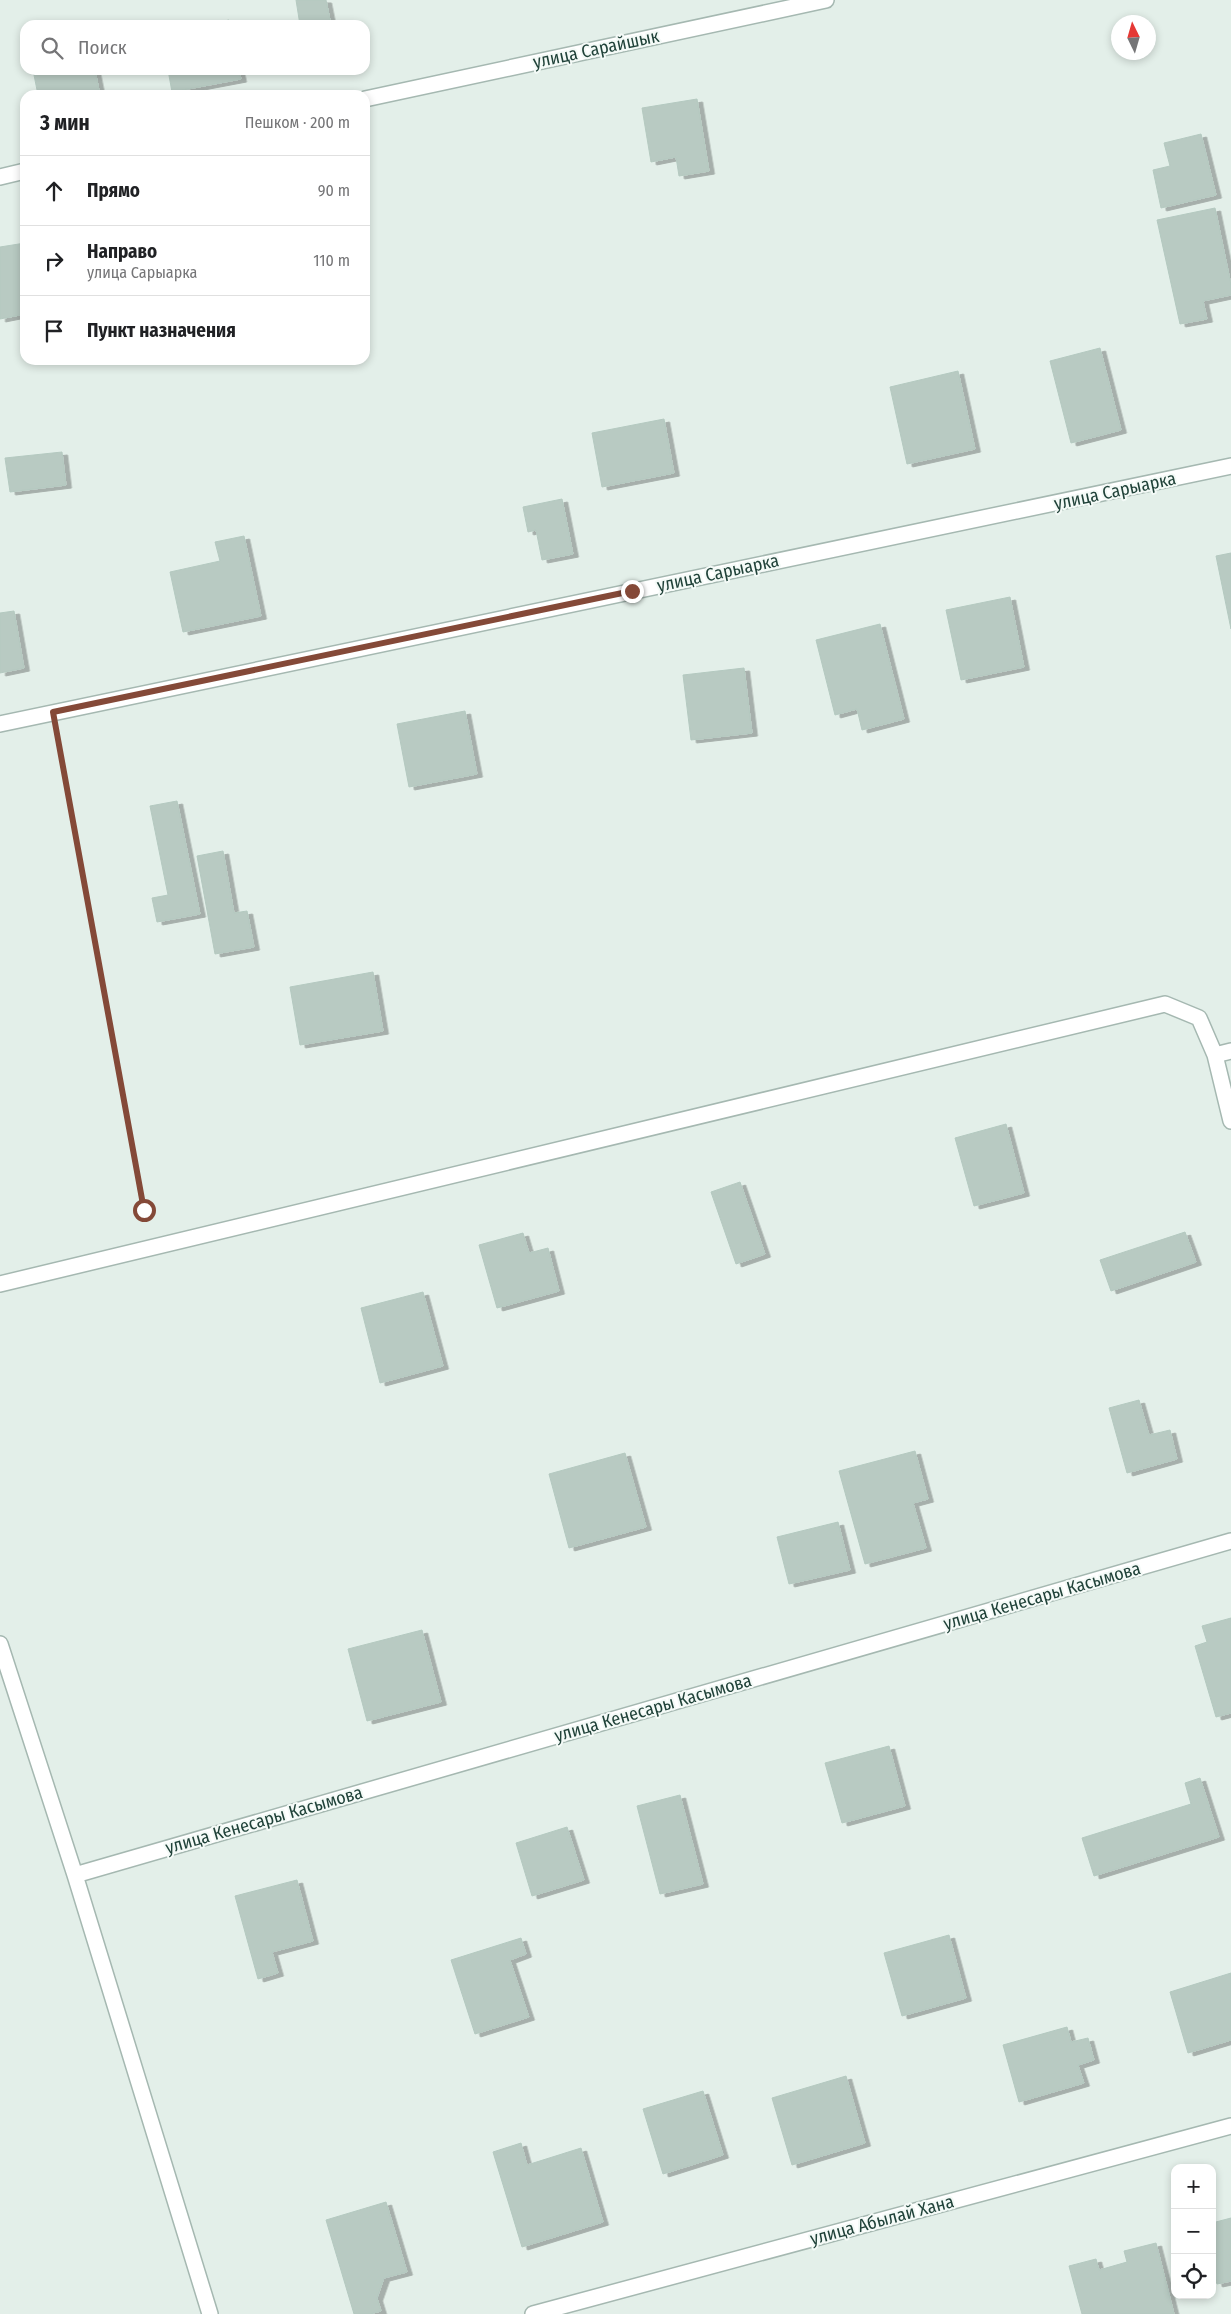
<!DOCTYPE html>
<html lang="ru">
<head>
<meta charset="utf-8">
<style>
  body { margin:0; font-family:"Fira Sans Condensed",sans-serif; background:#f6f6f6; color:#202124 }
  .controls { position:absolute; right:15px; bottom:15px; display:grid; overflow:hidden; border-radius:10px; box-shadow:0 2px 8px #0003 }
  .controls button { width:45px; height:45px; display:grid; place-items:center; padding:0; border:0; border-bottom:1px solid #e0e0e0; background:#fff; color:#202124; font:25px sans-serif }
  .compass { position:absolute; left:1111px; top:15px; width:45px; height:45px; border-radius:50%; background:#fff; box-shadow:0 2px 8px #0003; rotate:355deg }
  .stop { position:absolute; width:15px; height:15px; margin:-11px; border:4px solid #844938; border-radius:50%; background:#fff }
  .stop.end { background:#844938; border-color:#fff; box-shadow:0 1px 5px #0008 }
  .list { margin:0; padding:0; list-style:none }
  h2 { display:flex; justify-content:space-between; align-items:center; height:65px; margin:0; padding:0 20px; font-size:21px }
  h2 small { font-size:16px; font-weight:400; color:#757577 }
  .list li { display:grid; grid-template-columns:32px 1fr auto; gap:15px; align-items:center; box-sizing:border-box; height:70px; padding:0 20px; border-top:1px solid #e0e0e0 }
  .list b { display:block; font-size:19px; white-space:nowrap }
  .list p { margin:0; font-size:16px; white-space:nowrap; color:#757577 }
  .list em { font-size:16px; font-style:normal; color:#757577 }
  .icon { flex:none; width:28px; height:28px; fill:none; stroke:currentColor; stroke-width:2; stroke-linecap:round; stroke-linejoin:round }
  .map { position:relative; flex:none; width:1231px; height:2314px; overflow:hidden }
  .search { position:absolute; background:#fff; box-shadow:0 2px 8px #0003; left:20px; top:20px; width:350px; height:55px; display:flex; align-items:center; gap:12px; box-sizing:border-box; padding:0 18px; border-radius:15px; color:#757577; font-size:19px }
  .panel { position:absolute; background:#fff; box-shadow:0 2px 8px #0003; left:20px; top:90px; width:350px; height:275px; border-radius:15px }
  .map>svg:first-child { display:block }
  .building { fill:#b8cac2; stroke:#b4c9c0; filter:url(#shadow) }
  .lines { fill:none; stroke-linecap:round; stroke-linejoin:round }
  .street-casing { stroke:#a5b8b1; stroke-width:18 }
  .path { stroke:#7fb6a4; stroke-width:3; stroke-dasharray:2.5 4; stroke-linecap:butt }
  .street { stroke:#fff; stroke-width:15 }
  .route { stroke:#844938; stroke-width:6 }
  .labels { text-anchor:middle; stroke-width:4; stroke-linejoin:round; paint-order:stroke }
  .street-label { font-size:18px; fill:#204239; stroke:#f4faf7 }
</style>
</head>
<body>
<div class="map">
<svg width="1231" height="2314" viewBox="0 0 1231 2314">
  <defs>
    <filter id="shadow"><feDropShadow dx="5.5" dy="3" stdDeviation="0" flood-color="#0004"/></filter>
  </defs>
  <rect width="100%" height="100%" fill="#e3efe9"/>
  <!-- building -->
  <path class="building" d="M296 0H326L331 25H300Z
    M229 20 230 25H204Z
    M33 70H95L100 95H38Z
    M168 70H239L241 79 172 92Z
    M697 99 709 171 679 176 676 157 651 162 642 108Z
    M1201 134 1216 195 1161 208 1153 170 1170 166 1164 143Z
    M1215 208 1231 285V295L1203 301 1207 319 1180 324 1157 220Z
    M25 243V314L0 319V247Z
    M1100 348 1121 430 1071 443 1050 361Z
    M958 371 975 449 907 464 890 387Z
    M664 419 674 473 602 487 592 433Z
    M62 452 66 485 10 492 5 458Z
    M562 499 573 554 542 560 536 530 528 532 523 507Z
    M244 536 261 616 183 632 170 572 220 561 215 542Z
    M1231 553V629L1216 556Z
    M1010 597 1024 667 961 680 946 610Z
    M14 611 24 668 0 673V613Z
    M880 624 904 719 862 730 857 709 835 715 816 640Z
    M744 668 752 733 691 740 683 675Z
    M465 711 477 774 409 787 397 724Z
    M177 801 200 914 157 922 152 898 168 895 150 806Z
    M223 851 234 913 247 911 254 947 215 954 197 856Z
    M373 972 383 1031 300 1045 290 987Z
    M1006 1124 1024 1193 974 1206 955 1138Z
    M740 1182 765 1254 736 1264 711 1192Z
    M1185 1232 1196 1262 1111 1291 1100 1260Z
    M523 1233 529 1253 548 1248 559 1291 497 1308 479 1245Z
    M423 1292 443 1366 380 1383 361 1308Z
    M1139 1400 1149 1435 1170 1430 1177 1459 1127 1473 1109 1408Z
    M915 1451 928 1499 913 1503 926 1548 865 1564 839 1471Z
    M625 1453 646 1527 569 1548 549 1474Z
    M838 1522 850 1570 789 1584 777 1537Z
    M1231 1618V1713L1216 1717 1195 1646 1207 1642 1202 1626Z
    M422 1630 441 1702 367 1721 348 1649Z
    M889 1746 905 1806 842 1823 825 1763Z
    M1200 1778 1219 1837 1094 1876 1082 1838 1191 1804 1185 1783Z
    M680 1795 703 1884 660 1894 637 1806Z
    M567 1827 584 1880 532 1896 516 1843Z
    M297 1880 313 1941 272 1952 278 1973 258 1979 235 1896Z
    M949 1935 966 1998 902 2016 884 1953Z
    M521 1938 526 1954 510 1960 529 2017 475 2034 451 1960Z
    M1231 1973V2040L1188 2053 1170 1992Z
    M1067 2027 1071 2042 1088 2038 1094 2060 1078 2065 1084 2083 1019 2102 1003 2045Z
    M846 2076 865 2143 792 2165 772 2098Z
    M703 2091 723 2155 663 2174 643 2109Z
    M521 2143 527 2165 581 2148 603 2222 522 2247 493 2152Z
    M386 2202 407 2272 384 2278 377 2298 381 2311 370 2314H354L326 2220Z
    M1231 2218V2281L1217 2284 1212 2268V2223Z
    M1156 2243 1174 2314H1082L1069 2266 1096 2259 1099 2270 1127 2262 1124 2251Z"/>
  <g class="lines">
    <!-- street casing -->
    <g class="street-casing">
      <path id="street" d="M365 99 826 0
        M0 177 25 171
        M0 724 1231 466
        M1215 1055 1231 1051
        M0 1284 1165 1004 1199 1018 1215 1055 1231 1121
        M0 1644 75 1875 210 2314
        M75 1875 1231 1541
        M533 2314 1231 2126"/>
    </g>
    <!-- path -->
    <path class="path" d="M58 740 145 1221"/>
    <!-- street -->
    <use href="#street" class="street"/>
  </g>
  <g class="lines">
    <!-- route -->
    <path class="route" d="M144 1210 53 712 632 591"/>
  </g>
  <g class="labels">
    <!-- street labels -->
    <g class="street-label">
      <text transform="translate(596 49) rotate(-12)" y="6">улица Сарайшык</text>
      <text transform="translate(1115 491) rotate(-12)" y="6">улица Сарыарка</text>
      <text transform="translate(718 573) rotate(-12)" y="6">улица Сарыарка</text>
      <text transform="translate(1042 1596) rotate(-16)" y="6">улица Кенесары Касымова</text>
      <text transform="translate(653 1708) rotate(-16)" y="6">улица Кенесары Касымова</text>
      <text transform="translate(264 1820) rotate(-16)" y="6">улица Кенесары Касымова</text>
      <text transform="translate(882 2220) rotate(-15)" y="6">улица Абылай Хана</text>
    </g>
  </g>
</svg>
<div class="controls">
<button>+</button>
<button>−</button>
<button><svg class="icon" aria-label="locate" viewBox="0 0 24 24"><circle cx="12" cy="12" r="6"/><path d="M12 2v4M12 18v4M2 12h4M18 12h4"/></svg></button>
</div>
<svg class="compass" viewBox="-18 -18 36 36"><path d="M0-13l5 13h-10z" fill="#e53935"/><path d="M0 13l5-13h-10z" fill="#757577"/></svg>
<div class="stop" style="left:144px;top:1210px"></div>
<div class="stop end" style="left:632px;top:591px"></div>
<div class="search"><svg class="icon" aria-label="search" viewBox="0 0 24 24"><circle cx="10" cy="10" r="6"/><path d="M15 15l6 6"/></svg>Поиск</div>
<section class="panel">
<h2>3 мин<small>Пешком · 200 m</small></h2>
<ul class="list">
<li><svg class="icon" aria-label="ahead" viewBox="0 0 24 24"><path d="M12 20V5M6 11l6-6 6 6"/></svg><div><b>Прямо</b></div><em>90 m</em></li>
<li><svg class="icon" aria-label="right" viewBox="0 0 24 24"><path d="M7 20v-9h11M14 6l5 5-5 5"/></svg><div><b>Направо</b><p>улица Сарыарка</p></div><em>110 m</em></li>
<li><svg class="icon" aria-label="arrive" viewBox="0 0 24 24"><path d="M6 21V4h12l-3 4 3 4H6"/></svg><div><b>Пункт назначения</b></div></li>
</ul>
</section>
</div>
</body>
</html>
